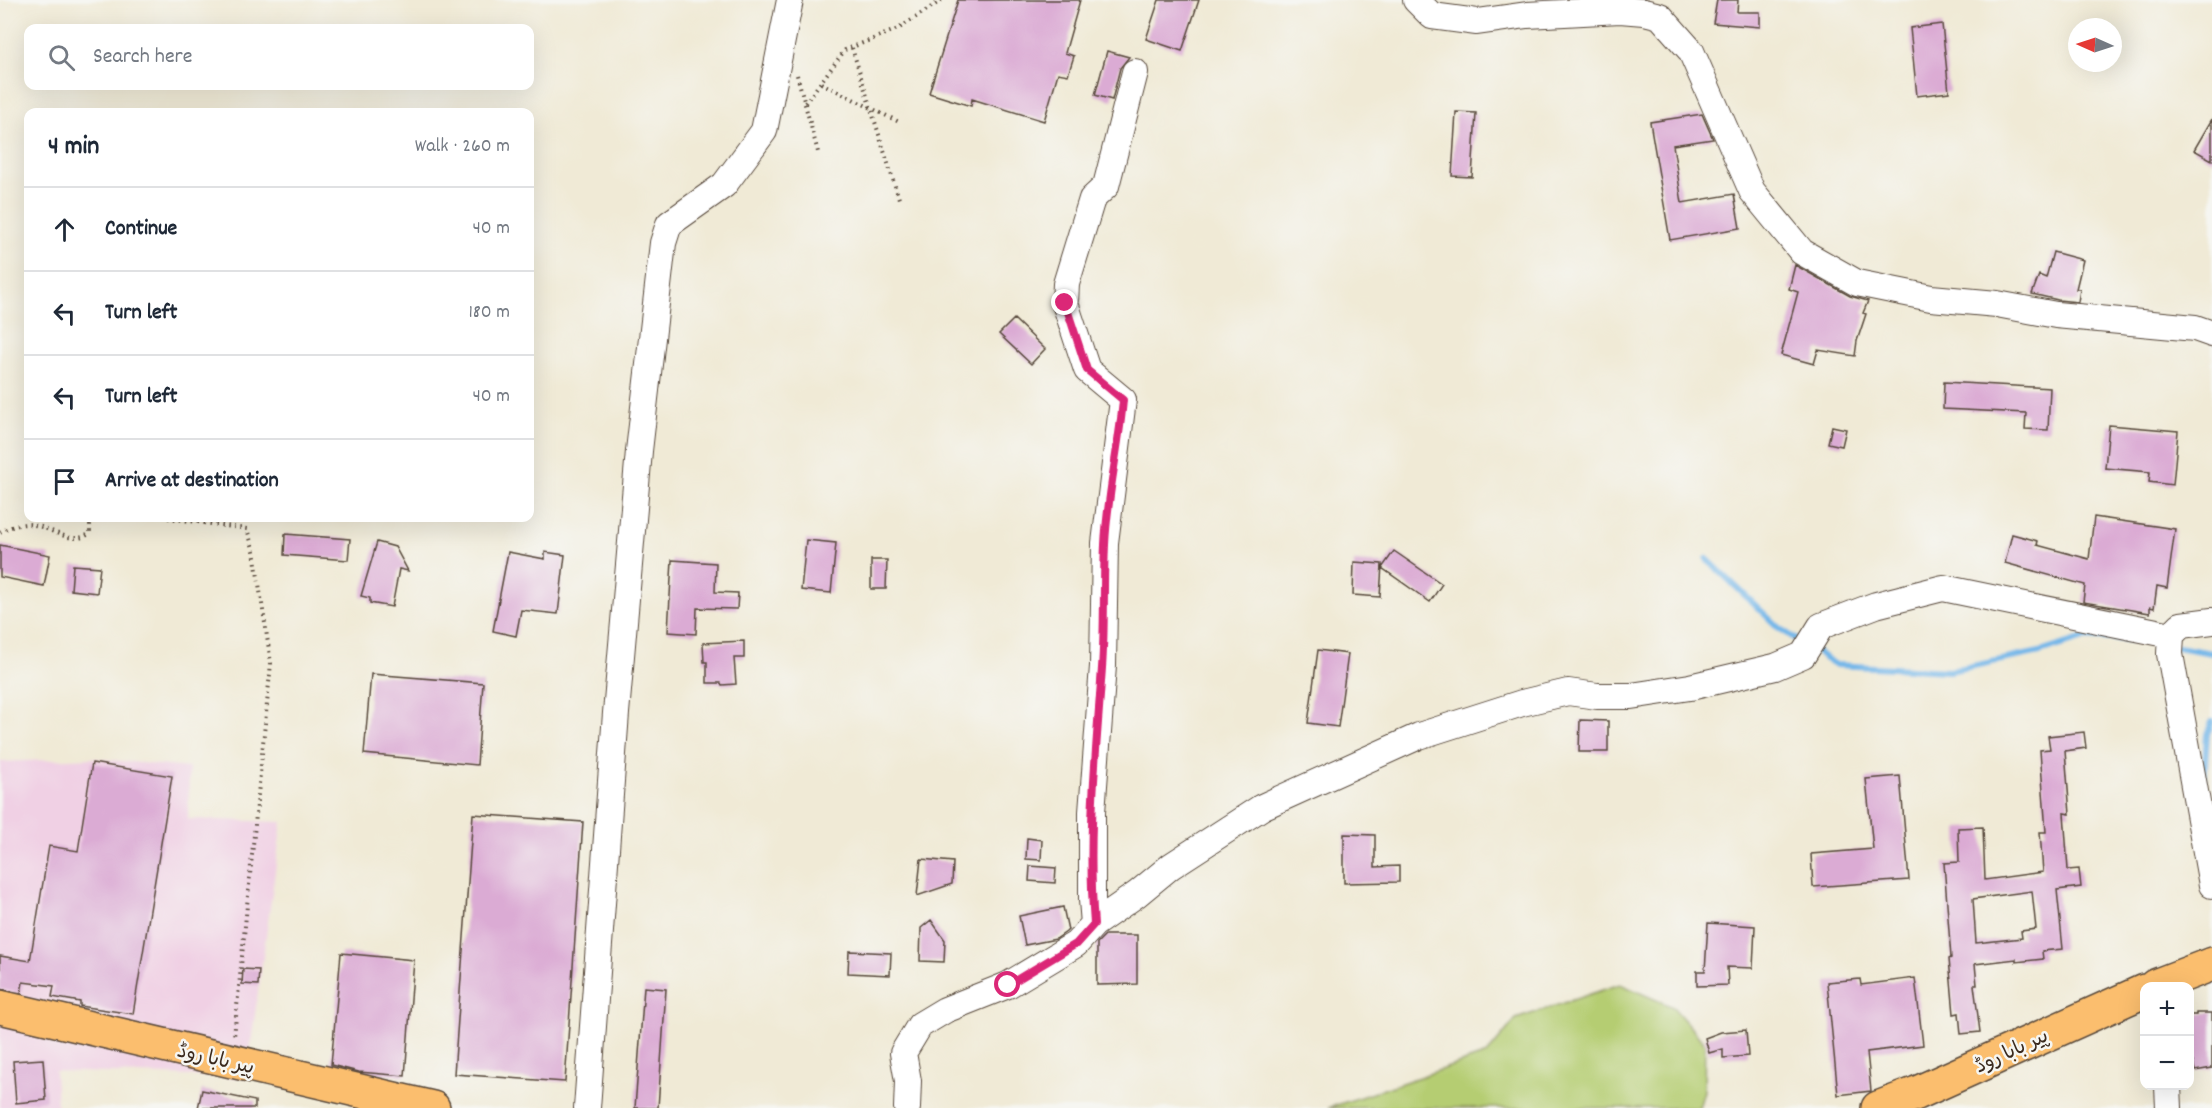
<!DOCTYPE html>
<html lang="en">
<head>
<meta charset="utf-8">
<style>
  body { margin:0; font-family:Dekko,"Playpen Sans Arabic",sans-serif; background:#f6f6f7; color:#1f2937 }
  .controls { position:absolute; right:18px; bottom:18px; display:grid; overflow:hidden; border-radius:12px; box-shadow:0 6px 24px #0002 }
  .controls button { width:54px; height:54px; display:grid; place-items:center; padding:0; border:0; border-bottom:2px solid #e0e1e3; background:#fff; color:#1f2937; font:30px sans-serif }
  .compass { position:absolute; left:2068px; top:18px; width:54px; height:54px; border-radius:50%; background:#fff; box-shadow:0 6px 24px #0002; rotate:273deg }
  .stop { position:absolute; width:18px; height:18px; margin:-14px; border:4px solid #db2777; border-radius:50%; background:#fff }
  .stop.end { background:#db2777; border-color:#fff; box-shadow:0 2px 6px #0008 }
  .list { margin:0; padding:0; list-style:none }
  h2 { display:flex; justify-content:space-between; align-items:center; height:78px; margin:0; padding:0 24px; font-size:26px }
  h2 small { font-size:20px; font-weight:400; color:#747a83 }
  .list li { display:grid; grid-template-columns:39px 1fr auto; gap:18px; align-items:center; box-sizing:border-box; height:84px; padding:0 24px; border-top:2px solid #e0e1e3 }
  .list b { display:block; font-size:22px; white-space:nowrap }
  .list em { font-size:20px; font-style:normal; color:#747a83 }
  .icon { flex:none; width:33px; height:33px; fill:none; stroke:currentColor; stroke-width:2; stroke-linecap:round; stroke-linejoin:round }
  .map { position:relative; flex:none; width:2212px; height:1108px; overflow:hidden }
  .search { position:absolute; background:#fff; box-shadow:0 6px 24px #0002; left:24px; top:24px; width:510px; height:66px; display:flex; align-items:center; gap:15px; box-sizing:border-box; padding:0 21px; border-radius:12px; color:#747a83; font-size:22px }
  .panel { position:absolute; background:#fff; box-shadow:0 6px 24px #0002; left:24px; top:108px; width:510px; height:414px; border-radius:12px }
  .map>svg:first-child { display:block }
  .built { fill:#f0d0e4 }
  .green { fill:#b5cd72; stroke:#787c48; stroke-width:1.5 }
  .lines { fill:none; stroke-linecap:round; stroke-linejoin:round }
  .stream { stroke:#74b7e9; stroke-width:6 }
  .building { fill:#dbabd4; fill-rule:evenodd }
  .minor-casing { stroke:#56473a; stroke-width:28 }
  .major-casing { stroke:#56473a; stroke-width:36 }
  .path { stroke:#56473a; stroke-width:4; stroke-dasharray:1.5 4.5; stroke-linecap:butt }
  .minor { stroke:#fff; stroke-width:26 }
  .major { stroke:#fbbe6e; stroke-width:33 }
  .route { stroke:#db2777; stroke-width:8 }
  .labels { text-anchor:middle; stroke-width:5; stroke-linejoin:round; paint-order:stroke }
  .street-label { font-size:20px; fill:#3b2a1e; stroke:#f6f6f2 }
</style>
</head>
<body>
<div class="map">
<svg width="2212" height="1108" viewBox="0 0 2212 1108">
  <rect width="100%" height="100%" fill="#f6f6f2"/>
  <filter id="ink" filterUnits="userSpaceOnUse"><feTurbulence type="fractalNoise" baseFrequency=".0167" numOctaves="2"/><feDisplacementMap in="SourceGraphic" scale="12" xChannelSelector="R" yChannelSelector="G"/><feConvolveMatrix kernelMatrix="1 2 1 2 8 2 1 2 1" color-interpolation-filters="sRGB"/></filter>
  <filter id="wash" filterUnits="userSpaceOnUse"><feTurbulence type="fractalNoise" baseFrequency=".008" numOctaves="4" result="noise"/><feDisplacementMap in="SourceGraphic" scale="24" xChannelSelector="R" yChannelSelector="G"/><feGaussianBlur stdDeviation="1.35" result="paint"/><feColorMatrix in="noise" values="0 0 0 0 0 0 0 0 0 0 0 0 0 0 0 0 0 1.4 0 .05"/><feComposite in="paint" operator="in"/></filter>
  <g filter="url(#wash)">
    <rect width="100%" height="100%" fill="#f0ead6"/>
    <!-- built -->
    <path class="built" d="M92 758 189 768 188 819 282 822 246 1078 55 1071 57 1108H0V762Z"/>
    <!-- green -->
    <path class="green" d="M1620 984 1673 1007 1705 1044 1704 1091 1699 1108H1328L1487 1054 1516 1019Z"/>
    <g class="lines">
      <!-- stream -->
      <path class="stream" d="M1707 559 1779 628 1803 644
        M2177 647 2212 653
        M1812 649 1836 665 1949 671 2040 652 2087 637 2137 640
        M2204 779 2207 734 2212 721"/>
    </g>
    <g id="blocks">
      <!-- building -->
      <path class="building" d="M958 0H1080L1065 53 1074 56 1068 75 1058 73 1044 121 972 99 971 106 929 93Z
        M1159 0H1199L1182 51 1146 39Z
        M1717 0H1738L1737 12H1760V27L1713 23Z
        M1942 24 1949 92 1917 96 1910 28Z
        M1107 51 1129 57 1120 68 1112 100 1095 95Z
        M1456 112 1476 113 1472 177 1452 176Z
        M1702 114 1713 139 1673 145 1682 203 1734 194 1740 228 1670 240 1650 122Z
        M2212 119V160L2194 150Z
        M2053 252 2083 260 2076 289H2080L2078 302 2058 300 2032 294 2039 275 2046 278Z
        M1795 265 1850 296 1868 301 1863 313 1866 314 1857 341 1855 356 1818 350 1814 364 1781 355 1798 292 1789 289Z
        M1014 319 1045 349 1031 364 999 334Z
        M1944 382 2050 388 2048 430 2025 429 2026 413 1943 409Z
        M2109 425 2178 431 2173 485 2149 482 2150 472 2105 468Z
        M1832 426 1846 429 1842 446 1828 443Z
        M2094 517 2175 529 2167 588 2157 586 2154 608 2150 607V613L2083 602 2085 585 2005 563 2012 534 2038 541 2037 545 2089 559Z
        M285 534 350 539 348 560 284 555Z
        M806 540 836 543 831 593 801 590Z
        M377 542 395 547 408 571 399 569 392 607 370 603V598L361 596Z
        M0 545 50 555 44 586 0 577Z
        M1394 551 1442 584 1430 602 1382 568Z
        M508 552 545 559V552L565 555 558 614 521 610 516 636 493 631Z
        M672 560 716 563 715 592 738 593 737 609 697 608 696 634 668 632Z
        M871 560H887L886 589H871Z
        M1354 562 1382 564 1380 597 1353 595Z
        M73 565 100 567 97 593 71 590Z
        M744 641V658H734L736 684 722 685 721 683H707V662H704L703 643Z
        M1318 650 1348 654 1338 727 1308 723Z
        M371 674 483 683 477 765 364 754Z
        M1580 720 1608 721V752H1579Z
        M2084 732 2086 748 2065 751 2070 814 2064 813 2068 870 2079 869 2081 887 2057 890 2063 949 2042 951 2043 959 2016 962V959L1975 964 1977 985H1974L1980 1032 1961 1034 1959 1013 1954 1014 1949 959 1951 958 1944 863 1959 862 1958 828 1983 827 1985 880 2043 872 2040 832H2046L2040 750 2050 749 2048 736ZM2032 891 2036 929 2021 931 2022 938 1976 943 1973 899Z
        M92 763 172 776 133 1014 80 1006V1002L52 997 54 986 23 982 21 993 0 989V956L30 961 49 846 78 851Z
        M1900 776 1909 880 1813 887 1811 854 1873 849 1866 779Z
        M473 814 583 822 565 1082 454 1074Z
        M1344 834 1375 835V867L1399 866V882L1344 883Z
        M1027 838 1042 840 1041 860 1026 859Z
        M921 859 953 862 952 884 917 896Z
        M1030 866 1056 868 1055 883 1029 881Z
        M1063 907 1068 930 1066 932 1056 939 1025 945 1019 916Z
        M931 920 945 940 944 962 920 961 921 928Z
        M1708 923 1755 926 1753 968 1727 967 1728 985 1697 986V971H1705Z
        M1105 935H1137V984L1097 985V943Z
        M849 951 891 953 890 975 848 973Z
        M341 953 414 960 405 1076 359 1072 331 1065Z
        M243 969 259 970 258 985 242 984Z
        M1915 978 1923 1045 1867 1052 1871 1091 1838 1095 1827 982 1860 979 1861 985Z
        M644 987 666 989 658 1108H635Z
        M2196 1013H2212V1068L2195 1071 2193 1062H2190V1015H2196Z
        M1746 1030 1748 1056 1723 1058V1049L1709 1053 1705 1038 1721 1032Z
        M43 1059 46 1100 16 1103 13 1061Z
        M202 1090 255 1101V1108H198Z"/>
    </g>
  </g>
  <g filter="url(#ink)">
    <use href="#blocks" fill-opacity="0" stroke="#56473a" stroke-width="1.5"/>
    <g class="lines">
      <!-- minor casing -->
      <g class="minor-casing">
        <path id="minor" d="M1416 0 1432 16 1477 22 1527 15 1620 10 1644 12 1660 16 1691 51 1752 191 1802 252 1857 283 1931 298 1997 304 2056 315 2195 328 2212 334
          M2212 621 2181 625 2171 635 2170 654 2212 885
          M1094 924 1092 900V812L1103 666 1105 543 1123 400 1087 370 1065 303 1066 284 1092 199 1106 186 1135 72
          M2168 1086 2169 1108
          M587 1108 616 713 639 451 663 243 669 224 724 185 764 131 790 0
          M907 1108 908 1081 903 1053 920 1025 945 1010 1008 985 1076 944 1094 924 1137 894 1171 866 1262 807 1419 736 1522 703 1568 692 1597 696H1631L1690 687 1775 667 1803 655 1821 626 1876 605 1943 588 2171 635"/>
      </g>
      <!-- major casing -->
      <g class="major-casing">
        <path id="major" d="M2155 986 2212 964
          M0 1007 433 1108
          M1878 1108 1917 1093 2144 991"/>
      </g>
      <!-- path -->
      <path class="path" d="M852 48 900 202
        M797 75 818 152
        M821 83 901 123
        M805 103 845 50 898 29 942 0
        M168 518 247 529 254 551 271 663 234 1037
        M0 532C7 528 19 524 27 524 47 524 72 548 90 533V518"/>
      <!-- minor -->
      <use href="#minor" class="minor"/>
      <!-- major -->
      <use href="#major" class="major"/>
    </g>
  </g>
  <g class="lines" filter="url(#ink)">
    <!-- route -->
    <path class="route" d="M1008 985 1076 944 1094 924C1087 838 1096 753 1102 668 1105 627 1103 586 1105 545 1107 496 1119 448 1123 400L1087 370 1065 303"/>
  </g>
  <g class="labels">
    <!-- street labels -->
    <g class="street-label">
      <text transform="translate(2011 1050) rotate(-25)" y="7">پیر بابا روڈ</text>
      <text transform="translate(216 1058) rotate(13)" y="7">پیر بابا روڈ</text>
    </g>
  </g>
</svg>
<div class="controls">
<button>+</button>
<button>−</button>
</div>
<svg class="compass" viewBox="-18 -18 36 36"><path d="M0-13l5 13h-10z" fill="#e53935"/><path d="M0 13l5-13h-10z" fill="#747a83"/></svg>
<div class="stop" style="left:1008px;top:985px"></div>
<div class="stop end" style="left:1065px;top:303px"></div>
<div class="search"><svg class="icon" aria-label="search" viewBox="0 0 24 24"><circle cx="10" cy="10" r="6"/><path d="M15 15l6 6"/></svg>Search here</div>
<section class="panel">
<h2>4 min<small>Walk · 260 m</small></h2>
<ul class="list">
<li><svg class="icon" aria-label="ahead" viewBox="0 0 24 24"><path d="M12 20V5M6 11l6-6 6 6"/></svg><div><b>Continue</b></div><em>40 m</em></li>
<li><svg class="icon" aria-label="left" viewBox="0 0 24 24"><path d="M17 20v-9H6M10 6l-5 5 5 5"/></svg><div><b>Turn left</b></div><em>180 m</em></li>
<li><svg class="icon" aria-label="left" viewBox="0 0 24 24"><path d="M17 20v-9H6M10 6l-5 5 5 5"/></svg><div><b>Turn left</b></div><em>40 m</em></li>
<li><svg class="icon" aria-label="arrive" viewBox="0 0 24 24"><path d="M6 21V4h12l-3 4 3 4H6"/></svg><div><b>Arrive at destination</b></div></li>
</ul>
</section>
</div>
</body>
</html>
